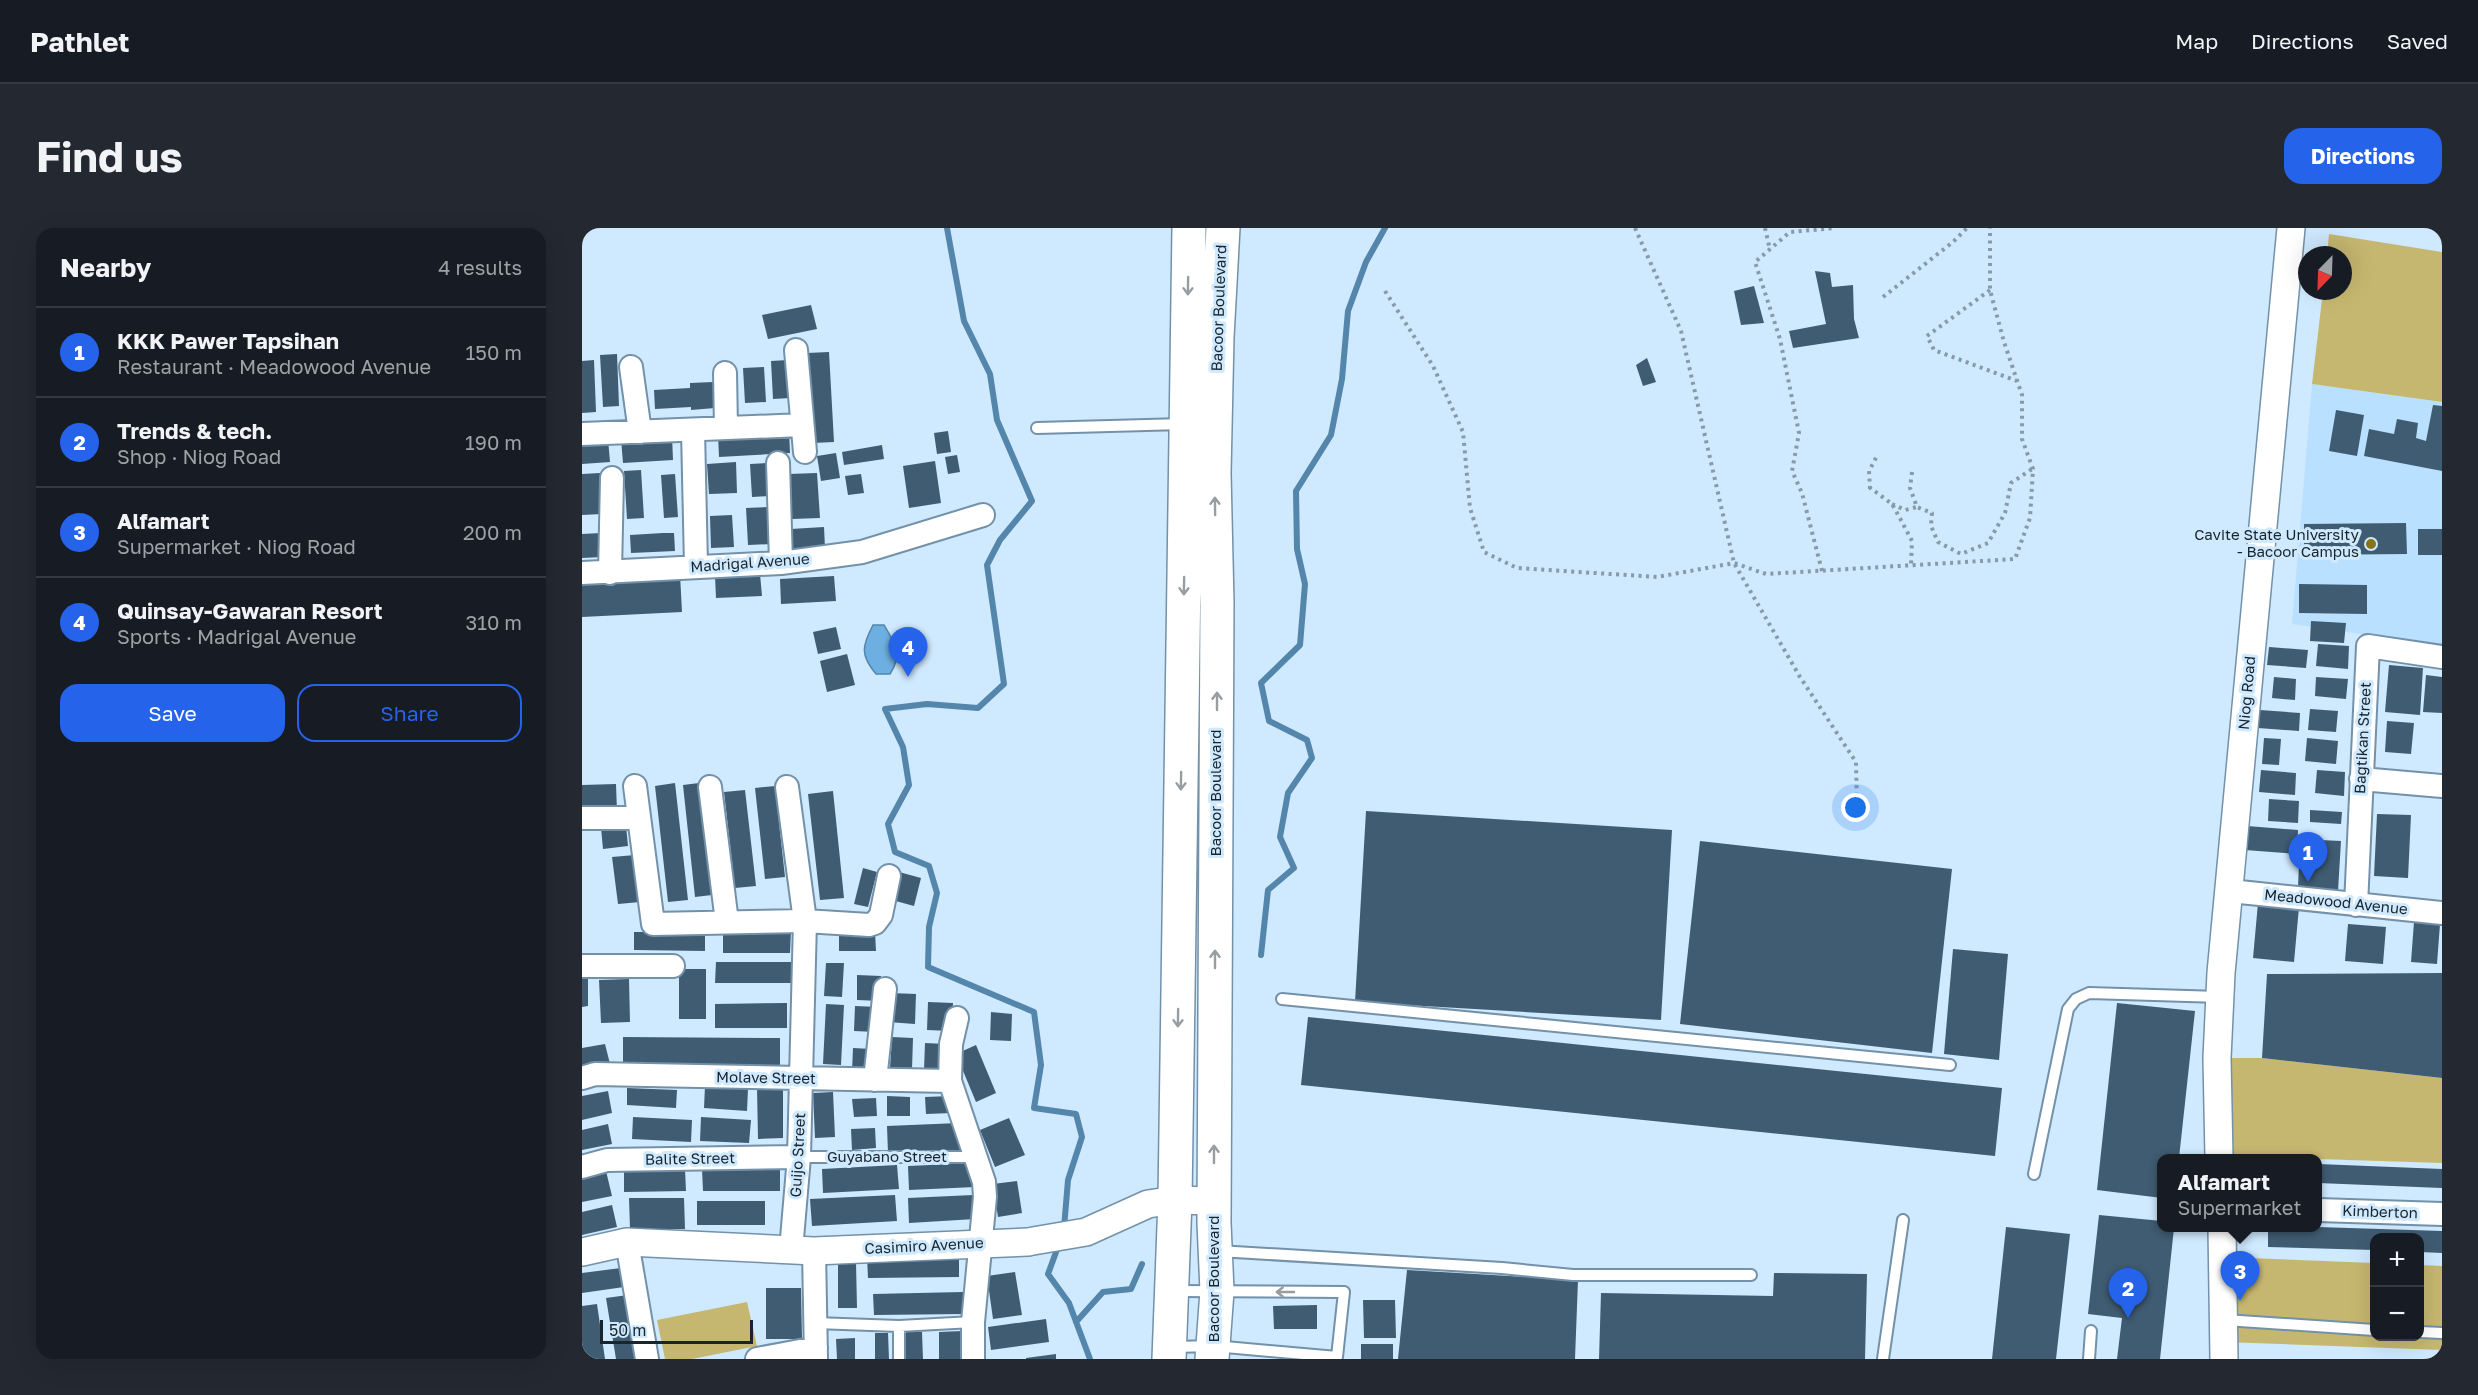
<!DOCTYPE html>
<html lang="en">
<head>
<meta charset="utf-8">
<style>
  body { margin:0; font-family:"Golos Text",sans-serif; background:#242831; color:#f1f3f6 }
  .controls { position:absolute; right:18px; bottom:18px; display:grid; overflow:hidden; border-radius:12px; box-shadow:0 6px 24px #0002 }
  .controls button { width:54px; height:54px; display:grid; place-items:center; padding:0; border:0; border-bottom:2px solid #363941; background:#171b24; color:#f1f3f6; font:30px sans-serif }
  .compass { position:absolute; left:1716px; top:18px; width:54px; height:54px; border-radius:50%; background:#171b24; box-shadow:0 6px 24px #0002; rotate:203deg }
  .scale { position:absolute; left:18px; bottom:15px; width:153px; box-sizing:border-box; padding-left:6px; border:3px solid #19252e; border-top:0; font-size:16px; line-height:21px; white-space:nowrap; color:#19252e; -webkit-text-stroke:4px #cfe9fe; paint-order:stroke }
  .you { position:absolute; left:1274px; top:580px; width:21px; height:21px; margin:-15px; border:4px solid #fff; border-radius:50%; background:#1a73e8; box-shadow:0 0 0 9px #1a73e833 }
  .badge { display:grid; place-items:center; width:39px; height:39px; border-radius:50%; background:#2563eb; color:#fff; font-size:20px; font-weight:700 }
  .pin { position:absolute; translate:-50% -50px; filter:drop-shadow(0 2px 3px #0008) }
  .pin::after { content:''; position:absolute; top:32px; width:21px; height:18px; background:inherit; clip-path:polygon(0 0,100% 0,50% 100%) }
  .popup { position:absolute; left:1575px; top:926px; width:165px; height:78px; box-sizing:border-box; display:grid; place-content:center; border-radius:12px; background:#171b24; filter:drop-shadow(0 2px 4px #0005); font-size:20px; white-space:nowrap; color:#9ea1a6 }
  .popup b { font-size:22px; color:#f1f3f6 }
  .popup::after { content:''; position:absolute; left:50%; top:100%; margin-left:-12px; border:12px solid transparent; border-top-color:#171b24 }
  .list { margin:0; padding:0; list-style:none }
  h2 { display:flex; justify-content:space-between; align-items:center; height:78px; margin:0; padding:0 24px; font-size:26px }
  h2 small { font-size:20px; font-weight:400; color:#9ea1a6 }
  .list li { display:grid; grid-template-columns:39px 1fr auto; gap:18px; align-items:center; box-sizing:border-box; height:90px; padding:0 24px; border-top:2px solid #363941 }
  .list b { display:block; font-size:22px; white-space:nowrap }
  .list p { margin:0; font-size:20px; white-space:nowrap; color:#9ea1a6 }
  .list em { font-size:20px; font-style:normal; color:#9ea1a6 }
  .actions { display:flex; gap:12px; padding:18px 24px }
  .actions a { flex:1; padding:14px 0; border:2px solid #2563eb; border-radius:18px; text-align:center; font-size:21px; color:#2563eb }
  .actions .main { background:#2563eb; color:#fff }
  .map { position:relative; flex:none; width:1860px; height:1131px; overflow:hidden; border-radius:18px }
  header { display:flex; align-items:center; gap:36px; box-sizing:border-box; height:84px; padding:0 30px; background:#171b24; border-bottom:2px solid #363941 }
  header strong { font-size:28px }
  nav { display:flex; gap:33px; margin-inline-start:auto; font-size:21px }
  .intro { display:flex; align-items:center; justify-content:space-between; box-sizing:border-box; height:144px; padding:0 36px }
  h1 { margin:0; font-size:42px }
  .button { padding:15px 27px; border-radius:18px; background:#2563eb; color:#fff; font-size:21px; font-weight:700 }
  main { display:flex; gap:36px; padding:0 36px }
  aside { flex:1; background:#171b24; border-radius:18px; box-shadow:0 6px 24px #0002 }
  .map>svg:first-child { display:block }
  .built { fill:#bae0ff }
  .green { fill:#c6b770 }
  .water { fill:#6eafe1; stroke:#5486ab; stroke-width:1.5 }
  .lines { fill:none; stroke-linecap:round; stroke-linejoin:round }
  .stream { stroke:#5486ab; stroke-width:6 }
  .building { fill:#405c72 }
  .service-casing { stroke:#7391a9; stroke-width:14 }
  .minor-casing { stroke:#7391a9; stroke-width:26 }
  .tertiary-casing { stroke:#7391a9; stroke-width:30 }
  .primary-casing { stroke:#7391a9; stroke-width:36 }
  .path { stroke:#869aaa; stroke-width:4; stroke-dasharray:3 4.5; stroke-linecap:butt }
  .service { stroke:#fff; stroke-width:10 }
  .minor { stroke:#fff; stroke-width:22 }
  .tertiary { stroke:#fff; stroke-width:27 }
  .primary { stroke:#fff; stroke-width:33 }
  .oneway { stroke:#989da1 }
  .poi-dot { fill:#867417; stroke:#cfe9fe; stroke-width:2 }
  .labels { text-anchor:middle; stroke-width:6; stroke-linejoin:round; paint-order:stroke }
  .street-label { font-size:15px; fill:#19252e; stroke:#cfe9fe }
  .poi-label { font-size:15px; fill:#19252e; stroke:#cfe9fe; text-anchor:end }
</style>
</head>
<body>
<header>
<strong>Pathlet</strong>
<nav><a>Map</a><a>Directions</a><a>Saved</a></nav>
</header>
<div class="intro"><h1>Find us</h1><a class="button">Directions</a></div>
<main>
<aside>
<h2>Nearby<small>4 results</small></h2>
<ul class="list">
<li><span class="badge">1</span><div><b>KKK Pawer Tapsihan</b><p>Restaurant · Meadowood Avenue</p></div><em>150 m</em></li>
<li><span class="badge">2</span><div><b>Trends &amp; tech.</b><p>Shop · Niog Road</p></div><em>190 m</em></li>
<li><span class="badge">3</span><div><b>Alfamart</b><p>Supermarket · Niog Road</p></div><em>200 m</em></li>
<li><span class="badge">4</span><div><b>Quinsay-Gawaran Resort</b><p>Sports · Madrigal Avenue</p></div><em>310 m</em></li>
</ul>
<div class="actions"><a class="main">Save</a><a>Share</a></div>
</aside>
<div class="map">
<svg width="1860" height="1131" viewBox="0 0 1860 1131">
  <rect width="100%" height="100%" fill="#cfe9fe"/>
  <!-- built -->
  <path class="built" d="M1730 156 1860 174V418L1710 396Z"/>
  <!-- green -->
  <path class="green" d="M1747 6 1860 24V174L1730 156 1741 63H1761V27H1745Z
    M1635 830H1680L1860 850V935L1637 928Z
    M1640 1029 1792 1035V1108H1838V1037L1860 1038V1122L1642 1114Z
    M165 1074 175 1118 110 1131H83L75 1092Z"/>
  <!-- water -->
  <path class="water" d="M291 397H302C313 415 321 427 308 446H294C278 427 280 418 291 397Z"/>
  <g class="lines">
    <!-- stream -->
    <path class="stream" d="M365 0 382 93 408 146 415 192 450 273 418 312 405 337 422 456 396 480 345 476 303 481 321 519 327 557 306 596 313 624 347 638 355 665 347 699 346 739 452 784 459 837 452 880 494 886 500 909 486 952 482 1000
      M679 727 686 662 712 640 698 609 706 565 730 530 725 512 687 493 679 455 718 417 723 356 715 321 714 263 749 207 760 151 766 83 784 34 803 0
      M477 1016 466 1046 487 1075 508 1131
      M494 1094 521 1064 549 1061 560 1036"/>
  </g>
  <!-- building -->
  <path class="building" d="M1233 43 1248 45 1250 59 1271 57 1272 91 1277 110 1211 120 1207 103 1244 96Z
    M1172 58 1182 95 1159 97 1152 63Z
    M229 77 235 101 186 111 180 87Z
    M247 124 252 214 230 215 225 125Z
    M35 126 37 178 21 179 18 127Z
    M1065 130 1074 154 1061 158 1054 137Z
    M12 132 14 184 0 185V133Z
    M206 132 208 170 191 171 189 133Z
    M182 139 184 174 163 175 161 140Z
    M132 154 133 180 109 182V179L73 181 72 162 108 160V155Z
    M1851 177 1860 178V243L1782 228 1787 201 1812 206 1815 191 1836 195 1834 210 1844 213Z
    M1754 182 1782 187 1775 228 1747 223Z
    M207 202 208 225 137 229 136 206Z
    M366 203 369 224 355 226 352 205Z
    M90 208 91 232 41 235 39 211Z
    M26 211 28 234 0 236V212Z
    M300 217 302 231 262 237 260 224Z
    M254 225 258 250 239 253 235 228Z
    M375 227 378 244 366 246 363 229Z
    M353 233 359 275 327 280 321 238Z
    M154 234 155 265 127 266 125 236Z
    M184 235 186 268 170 269 168 236Z
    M59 242 62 290 45 291 42 243Z
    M18 245 20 286 0 287V246Z
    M235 245 238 290 210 291 207 246Z
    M93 246 96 289 82 290 79 247Z
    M279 246 282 265 266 267 263 248Z
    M187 279 189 316 166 317 164 280Z
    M150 287 152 319 129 320 128 288Z
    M1824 295 1825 326 1722 327V296Z
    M242 299 243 320 210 322 209 301Z
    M1836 301H1860V327H1836Z
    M19 305 20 329 0 330V306Z
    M81 305H92L93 323 49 325 48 307Z
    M98 346 100 384 0 389V352Z
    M178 346 180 368 134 370 133 348Z
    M252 348 254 373 199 376 198 351Z
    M1717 356 1785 357V386L1717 385Z
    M1729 393 1764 395 1762 415 1728 413Z
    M254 399 259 421 236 426 231 404Z
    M1736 416 1767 418 1766 441 1734 438Z
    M1687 419 1726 422 1724 440 1685 437Z
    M265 426 273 457 245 464 238 433Z
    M1807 437 1841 440 1838 487 1803 484Z
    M1844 447 1860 449V485L1841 484Z
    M1692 449 1714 451 1713 472 1690 470Z
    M1734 449 1766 451 1764 471 1733 468Z
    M1728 481 1756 483 1754 504 1726 502Z
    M1678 482 1718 485 1717 503 1676 500Z
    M1805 493 1832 495 1829 526 1803 524Z
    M1682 510 1699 511 1697 537 1680 536Z
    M1725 510 1756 513 1754 536 1723 533Z
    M1679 542 1714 545 1713 567 1677 564Z
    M1735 542 1763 544 1762 568 1733 565Z
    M93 555 106 672 86 674 73 558Z
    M117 555 130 667 113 669 101 557Z
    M34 556 35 584 0 585V557Z
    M193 558 203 649 183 651 173 560Z
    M163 562 174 658 153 660 142 564Z
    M251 563 262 670 238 672 226 566Z
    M1687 571 1717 573 1716 595 1686 593Z
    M1728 582 1760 584 1759 596 1728 594Z
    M784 583 1090 602 1079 792 773 774Z
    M1795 586 1829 587 1826 650 1792 648Z
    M44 598 46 618 21 621 19 600Z
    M1665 598 1716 602 1715 626 1663 622Z
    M1718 611 1759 613 1756 663 1716 660Z
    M1118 613 1370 641 1350 825 1098 796Z
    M53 627 58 674 36 676 30 629Z
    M281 640 295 644 286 679 272 676Z
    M317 644 339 650 332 678 310 672Z
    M1676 675 1717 679 1712 734 1671 730Z
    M1832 694 1858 696 1855 736 1829 734Z
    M1766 696 1804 699 1801 736 1763 733Z
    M141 702H209L208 725H141Z
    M52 704H123V723L52 722Z
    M257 704H293L294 723H257Z
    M1371 721 1426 726 1417 832 1362 826Z
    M134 734H211V755H133Z
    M244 735H262L260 769 242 768Z
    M97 741H124V791H97Z
    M0 745H6V778L0 779Z
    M1860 745V850L1680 830 1685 746Z
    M275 747 299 748 298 773 275 772Z
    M47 751 48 794 19 795 17 752Z
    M308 765 334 766 333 796 306 794Z
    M346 774 371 775 369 803 345 802Z
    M205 775V800H133V776Z
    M1535 775 1613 783 1597 930H1580V970L1515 962Z
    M244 776 262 777 259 837 241 836Z
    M273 778 295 779 294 804 272 803Z
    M409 784 430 786 429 813 408 812Z
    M726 789 1420 860 1413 928 719 857Z
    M41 809 198 810V838L41 837Z
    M310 809 331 810 330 841 308 840Z
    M343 815 364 816 362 843 342 842Z
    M23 816 28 836 0 842V820Z
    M394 817 414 865 394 874 374 826Z
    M271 820 289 821 288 844 270 843Z
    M123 858 166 861 165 883 122 880Z
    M45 860 95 862 94 880 45 877Z
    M175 860H201V910L176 911Z
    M26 863 30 885 0 892V868Z
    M251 864 253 909 233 910 231 865Z
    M305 868 328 869V888H305Z
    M369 868 370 885 344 886 343 869Z
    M294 870 295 888 272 889 270 871Z
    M51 889 110 892 109 914 50 911Z
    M119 889 169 892 167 915 118 913Z
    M427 890 443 927 413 939 398 902Z
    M377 895 379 922 306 925 305 898Z
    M26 896 30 916 0 922V902Z
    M293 900 294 920 270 922 269 901Z
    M392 935 393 959 327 962 326 938Z
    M1736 936 1860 941V960L1736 955Z
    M315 937 317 961 241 965 240 941Z
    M120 941H198V963H121Z
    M42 942H103L104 963 42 964Z
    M24 943 30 968 0 974V948Z
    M435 953 440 985 416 989 411 956Z
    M313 967 315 993 230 998 228 971Z
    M391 967 393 991 327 995 326 970Z
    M47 970H102L103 1001H48Z
    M115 973H183V997H115Z
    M30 977 35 999 0 1007V984Z
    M1517 987 1580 993V1000H1592L1578 1131H1535L1540 1090 1506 1086Z
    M1424 999 1488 1006 1474 1131H1410Z
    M1736 999 1860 1003V1025L1838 1024V1010H1792V1022L1686 1019V1000Z
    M377 1027V1049L286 1050 285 1028Z
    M256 1034H274L275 1080H256Z
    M39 1040 42 1059 0 1065V1045Z
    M825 1042 996 1052 993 1131H816Z
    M433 1044 440 1087 411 1091 405 1048Z
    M1192 1045 1285 1046 1283 1131H1017L1019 1065 1191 1068Z
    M184 1060H219L220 1111H184Z
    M381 1064 382 1086 292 1087 291 1066Z
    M46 1067 56 1131H34L24 1070Z
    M781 1072H813L814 1110H782Z
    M15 1076 23 1131H0V1078Z
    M735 1077V1101H692L691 1078Z
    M464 1091 467 1114 409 1122 406 1099Z
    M380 1103 381 1131H357V1104Z
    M324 1104H340L341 1131H324Z
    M293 1105H306L307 1131H293Z
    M273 1110V1131H255L254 1111Z
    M779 1116H811V1131H779Z
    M474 1126V1131H444V1130Z"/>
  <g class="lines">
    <!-- service casing -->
    <g class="service-casing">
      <path id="service" d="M455 200 601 196
        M700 771 1368 837
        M217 929H394
        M1452 946 1486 781 1494 771 1507 765 1638 769
        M636 1023 920 1040 991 1047H1169
        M1643 1092 1792 1102
        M233 1095 317 1098 391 1094
        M317 1098V1131
        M1838 1104 1860 1105
        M591 1119 632 1118 755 1129 762 1064 592 1063
        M1301 1131 1321 992
        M1507 1131 1509 1103"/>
    </g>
    <!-- minor casing -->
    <g class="minor-casing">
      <path id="minor" d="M214 122 223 224
        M49 139 58 204
        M143 145 144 200
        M111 202 114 338
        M0 206 220 197
        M196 235 199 335
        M0 345 199 335 280 324 401 287
        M28 345 30 250
        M1779 551 1860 558
        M53 558 71 696 223 693 287 697 293 695 299 687 307 648
        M128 559 145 694
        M205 559 223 693 217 929 209 1022
        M0 590H57
        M1648 663 1860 685
        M1774 677 1786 418 1860 429
        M0 738H91
        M375 790 369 816 368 853 402 954 403 969 391 1094V1131
        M0 850 13 846 368 853
        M293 852 303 761
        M0 939 25 932 217 929
        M1736 982 1860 986
        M45 1014 65 1131
        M232 1023 234 1131
        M175 1131 234 1120"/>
    </g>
    <!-- tertiary casing -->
    <g class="tertiary-casing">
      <path id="tertiary" d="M1637 930 1635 830 1639 745 1709 0
        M1640 1000 1642 1131
        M451 1013 504 1004 566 976 593 972 632 973
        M0 1024 45 1014 232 1023 446 1014"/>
    </g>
    <!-- primary casing -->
    <g class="primary-casing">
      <path id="primary" d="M587 1131 593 972 607 0
        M630 1131 635 1063 632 995 635 375 632 245 635 109 641 0"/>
    </g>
    <!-- path -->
    <path class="path" d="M1053 0 1099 103 1152 335 1218 449 1274 534 1275 579
      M1183 0 1188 22
      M1408 62 1345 108 1352 122 1435 153
      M803 63 851 138 881 204 888 280 902 324 935 340 1075 349 1152 335 1184 346 1433 331 1448 290 1451 241 1440 211V167L1422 114 1408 62V0
      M1301 69 1371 14 1385 0
      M1330 244 1328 260 1335 279 1350 285 1349 298 1356 314 1379 326 1406 315 1423 285 1429 255 1450 241
      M1287 259 1310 276 1320 294 1330 313 1329 337
      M1288 261 1287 243 1296 226
      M1310 276 1323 282 1335 279
      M1240 343 1220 265 1210 243 1217 205 1198 111 1173 34 1208 4 1253 0"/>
    <!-- service -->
    <use href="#service" class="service"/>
    <!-- minor -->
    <use href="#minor" class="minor"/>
    <!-- tertiary -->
    <use href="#tertiary" class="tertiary"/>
    <!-- primary -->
    <use href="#primary" class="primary"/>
  </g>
  <!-- one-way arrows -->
  <defs><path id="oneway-shaft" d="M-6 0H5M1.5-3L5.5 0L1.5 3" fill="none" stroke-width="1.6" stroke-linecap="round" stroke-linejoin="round" transform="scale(1.5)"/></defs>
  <g class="oneway">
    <use href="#oneway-shaft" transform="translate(606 58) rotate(91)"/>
    <use href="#oneway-shaft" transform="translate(633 278) rotate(-91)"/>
    <use href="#oneway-shaft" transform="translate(602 358) rotate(91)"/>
    <use href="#oneway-shaft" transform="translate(635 473) rotate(-90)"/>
    <use href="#oneway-shaft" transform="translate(599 553) rotate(91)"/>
    <use href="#oneway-shaft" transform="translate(633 731) rotate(-90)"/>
    <use href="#oneway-shaft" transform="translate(596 790) rotate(91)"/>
    <use href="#oneway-shaft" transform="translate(632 926) rotate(-90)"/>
    <use href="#oneway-shaft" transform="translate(703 1064) rotate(-180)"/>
  </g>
  <!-- markers -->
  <circle class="poi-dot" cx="1789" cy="316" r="6"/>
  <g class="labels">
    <!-- street labels -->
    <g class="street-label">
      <text transform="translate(637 80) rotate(-88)" y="5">Bacoor Boulevard</text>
      <text transform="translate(168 335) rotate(-4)" y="5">Madrigal Avenue</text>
      <text transform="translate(1665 465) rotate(-85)" y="5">Niog Road</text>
      <text transform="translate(1781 510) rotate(-87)" y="5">Bagtikan Street</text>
      <text transform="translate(634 565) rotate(-90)" y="5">Bacoor Boulevard</text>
      <text transform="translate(1754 674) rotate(6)" y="5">Meadowood Avenue</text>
      <text transform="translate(184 850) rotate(1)" y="5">Molave Street</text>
      <text transform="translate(216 927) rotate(-87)" y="5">Guijo Street</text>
      <text x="305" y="934">Guyabano Street</text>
      <text transform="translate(108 931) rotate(-1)" y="5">Balite Street</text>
      <text transform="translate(1798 984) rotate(2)" y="5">Kimberton</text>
      <text transform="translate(342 1018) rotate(-3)" y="5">Casimiro Avenue</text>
      <text transform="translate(632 1051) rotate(-90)" y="5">Bacoor Boulevard</text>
    </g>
    <!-- poi labels -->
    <g class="poi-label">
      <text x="1777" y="312">Cavite State University<tspan x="1777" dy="17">- Bacoor Campus</tspan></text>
    </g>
  </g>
</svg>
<div class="controls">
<button>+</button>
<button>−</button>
</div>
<svg class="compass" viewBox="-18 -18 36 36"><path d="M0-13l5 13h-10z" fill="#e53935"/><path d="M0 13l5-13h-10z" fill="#9ea1a6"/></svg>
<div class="scale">50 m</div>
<div class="you"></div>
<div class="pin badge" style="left:1726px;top:654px">1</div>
<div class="pin badge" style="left:1546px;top:1090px">2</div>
<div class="pin badge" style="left:1658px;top:1073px">3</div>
<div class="popup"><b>Alfamart</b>Supermarket</div>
<div class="pin badge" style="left:326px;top:449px">4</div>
</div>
</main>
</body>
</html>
